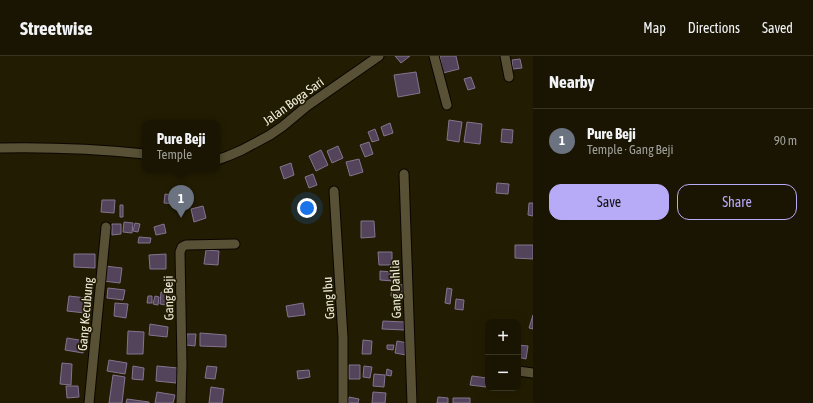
<!DOCTYPE html>
<html lang="en">
<head>
<meta charset="utf-8">
<style>
  body { margin:0; font-family:"Asap Condensed",sans-serif; background:#272211; color:#f1f3f6 }
  .controls { position:absolute; right:12px; bottom:12px; display:grid; overflow:hidden; border-radius:8px; box-shadow:0 4px 16px #0002 }
  .controls button { width:36px; height:36px; display:grid; place-items:center; padding:0; border:0; border-bottom:1px solid #383424; background:#1a1502; color:#f1f3f6; font:20px sans-serif }
  .you { position:absolute; left:307px; top:152px; width:14px; height:14px; margin:-10px; border:3px solid #fff; border-radius:50%; background:#1a73e8; box-shadow:0 0 0 6px #1a73e833 }
  .badge { display:grid; place-items:center; width:26px; height:26px; border-radius:50%; background:#b7abf8; color:#fff; font-size:13px; font-weight:700 }
  .pin { position:absolute; translate:-50% -33px; filter:drop-shadow(0 1px 2px #0008) }
  .pin::after { content:''; position:absolute; top:21px; width:14px; height:12px; background:inherit; clip-path:polygon(0 0,100% 0,50% 100%) }
  .popup { position:absolute; left:142px; top:64px; width:78px; height:52px; box-sizing:border-box; display:grid; place-content:center; border-radius:8px; background:#1a1502; filter:drop-shadow(0 1px 3px #0005); font-size:13px; white-space:nowrap; color:#9f9f99 }
  .popup b { font-size:15px; color:#f1f3f6 }
  .popup::after { content:''; position:absolute; left:50%; top:100%; margin-left:-8px; border:8px solid transparent; border-top-color:#1a1502 }
  .list { margin:0; padding:0; list-style:none }
  h2 { display:flex; justify-content:space-between; align-items:center; height:52px; margin:0; padding:0 16px; font-size:17px }
  h2 small { font-size:13px; font-weight:400; color:#9f9f99 }
  .list li { display:grid; grid-template-columns:26px 1fr auto; gap:12px; align-items:center; box-sizing:border-box; height:64px; padding:0 16px; border-top:1px solid #383424 }
  .list b { display:block; font-size:15px; white-space:nowrap }
  .list p { margin:0; font-size:13px; white-space:nowrap; color:#9f9f99 }
  .list em { font-size:13px; font-style:normal; color:#9f9f99 }
  .actions { display:flex; gap:8px; padding:12px 16px }
  .actions a { flex:1; padding:9px 0; border:1px solid #b7abf8; border-radius:12px; text-align:center; font-size:14px; color:#b7abf8 }
  .actions .main { background:#b7abf8; color:#111 }
  .map { position:relative; flex:none; width:533px; height:347px; overflow:hidden }
  header { display:flex; align-items:center; gap:24px; box-sizing:border-box; height:56px; padding:0 20px; background:#1a1502; border-bottom:1px solid #383424 }
  header strong { font-size:19px }
  nav { display:flex; gap:22px; margin-inline-start:auto; font-size:14px }
  main { display:flex }
  aside { flex:1; background:#1a1502 }
  .map>svg:first-child { display:block }
  .building { fill:#53445c; stroke:#84748e }
  .lines { fill:none; stroke-linecap:round; stroke-linejoin:round }
  .street-casing { stroke:#0b0600; stroke-width:11 }
  .street { stroke:#585136; stroke-width:9 }
  .labels { text-anchor:middle; stroke-width:3.5; stroke-linejoin:round; paint-order:stroke }
  .street-label { font-size:13px; fill:#f1eede; stroke:#221c02 }
</style>
</head>
<body>
<header>
<strong>Streetwise</strong>
<nav><a>Map</a><a>Directions</a><a>Saved</a></nav>
</header>
<main>
<div class="map">
<svg width="533" height="347" viewBox="0 0 533 347">
  <rect width="100%" height="100%" fill="#221c02"/>
  <!-- building -->
  <path class="building" d="M395 0H410L401 7Z
    M440 0H456L459 13 443 17Z
    M520 3 522 12 513 13 512 4Z
    M416 16 420 37 398 41 394 19Z
    M471 21 475 32 468 34 464 23Z
    M449 64 462 66 459 86 447 84Z
    M467 66 482 68 480 88 464 86Z
    M390 67 393 77 384 80 381 71Z
    M375 73 379 84 372 86 368 76Z
    M502 73 513 74 512 87 501 86Z
    M369 86 373 98 365 101 360 89Z
    M338 90 343 102 332 107 327 95Z
    M321 94 328 109 316 115 309 100Z
    M359 103 363 116 350 120 346 106Z
    M291 107 294 119 284 123 280 111Z
    M313 118 317 129 309 132 305 121Z
    M497 127 509 128 508 138 496 137Z
    M165 138 177 140 176 148 164 147Z
    M102 144H115L114 157 101 156Z
    M529 147H533V160L528 159Z
    M120 149H123V161H120Z
    M203 150 206 162 194 166 191 153Z
    M361 165H374L375 181 361 182Z
    M124 166 133 167 132 177 123 176Z
    M135 167 140 168 138 176 133 175Z
    M112 168H121V178L112 179Z
    M164 168 166 177 156 179 154 171Z
    M139 181 151 182 150 187H138Z
    M515 189H533V203L515 202Z
    M206 194 219 195 218 209 204 208Z
    M378 196H392V209H379Z
    M74 198H95V212L74 211Z
    M166 198V213H150L149 199Z
    M105 210 122 212 120 227 103 225Z
    M380 215 393 216V225L380 224Z
    M392 228 404 229 403 241 391 240Z
    M108 232 125 234 123 244 107 242Z
    M447 232 452 233 450 248 445 247Z
    M161 236 174 238 172 250 160 248Z
    M69 240 86 242 85 257 67 255Z
    M148 240H152V247H147Z
    M155 240 159 241 158 249 153 248Z
    M456 243 464 244 463 254 455 253Z
    M115 247 128 248 126 262 114 260Z
    M303 247 305 259 288 261 286 250Z
    M533 259V273L529 272Z
    M383 265 405 266V274L382 273Z
    M150 268 168 271 167 281 149 279Z
    M128 275 144 276 143 298H127Z
    M200 277 226 279V291L200 290Z
    M187 278H196L195 290 186 289Z
    M67 282 85 285 83 297 65 294Z
    M363 284 372 285 371 298H362Z
    M397 285 408 287 406 299 395 297Z
    M387 289H394L393 294 387 293Z
    M518 289 528 290 526 303 518 301Z
    M109 304 127 307 125 318 107 315Z
    M62 307 72 308 71 329 60 328Z
    M349 309H360V323H349Z
    M133 310 144 312 143 324 132 323Z
    M157 310 178 312 176 327 156 325Z
    M207 310 217 311 215 323 205 322Z
    M364 310 372 311 370 322 363 321Z
    M387 313 392 315 391 320 386 319Z
    M309 314 310 321 298 323 297 315Z
    M374 318 385 319 384 331 373 330Z
    M113 319 125 321 122 347H109Z
    M472 320 487 322 486 331 470 329Z
    M66 330H78L79 341 67 342Z
    M211 331 224 333 222 347H209Z
    M157 336 175 339 173 347H155Z
    M373 336 386 337 385 347H372Z
    M349 341 359 343 358 347H348Z
    M438 341 448 342V347H437Z
    M453 342H470V347H453Z
    M127 343 149 346V347H126Z"/>
  <g class="lines">
    <!-- street casing -->
    <g class="street-casing">
      <path id="street" d="M434 0 447 49
        M505 0 509 21
        M0 92C49 91 97 93 145 98
        M217 104 228 100 242 94 270 79 283 70 307 50 379 0
        M404 118 412 347
        M334 135 343 282V347
        M518 315 533 317
        M89 347 106 171
        M181 347 182 309 180 196 182 191 186 189 235 188"/>
    </g>
    <!-- street -->
    <use href="#street" class="street"/>
  </g>
  <g class="labels">
    <!-- street labels -->
    <g class="street-label">
      <text transform="translate(293 45) rotate(-36)" y="5">Jalan Boga Sari</text>
      <text transform="translate(395 233) rotate(-92)" y="5">Gang Dahlia</text>
      <text transform="translate(168 242) rotate(-91)" y="5">Gang Beji</text>
      <text transform="translate(328 242) rotate(-94)" y="5">Gang Ibu</text>
      <text transform="translate(85 258) rotate(-85)" y="5">Gang Kecubung</text>
    </g>
  </g>
</svg>
<div class="controls">
<button>+</button>
<button>−</button>
</div>
<div class="you"></div>
<div class="pin badge" style="left:181px;top:162px;background:#6b7280">1</div>
<div class="popup"><b>Pure Beji</b>Temple</div>
</div>
<aside>
<h2>Nearby<small></small></h2>
<ul class="list">
<li><span class="badge" style="background:#6b7280">1</span><div><b>Pure Beji</b><p>Temple · Gang Beji</p></div><em>90 m</em></li>
</ul>
<div class="actions"><a class="main">Save</a><a>Share</a></div>
</aside>
</main>
</body>
</html>
